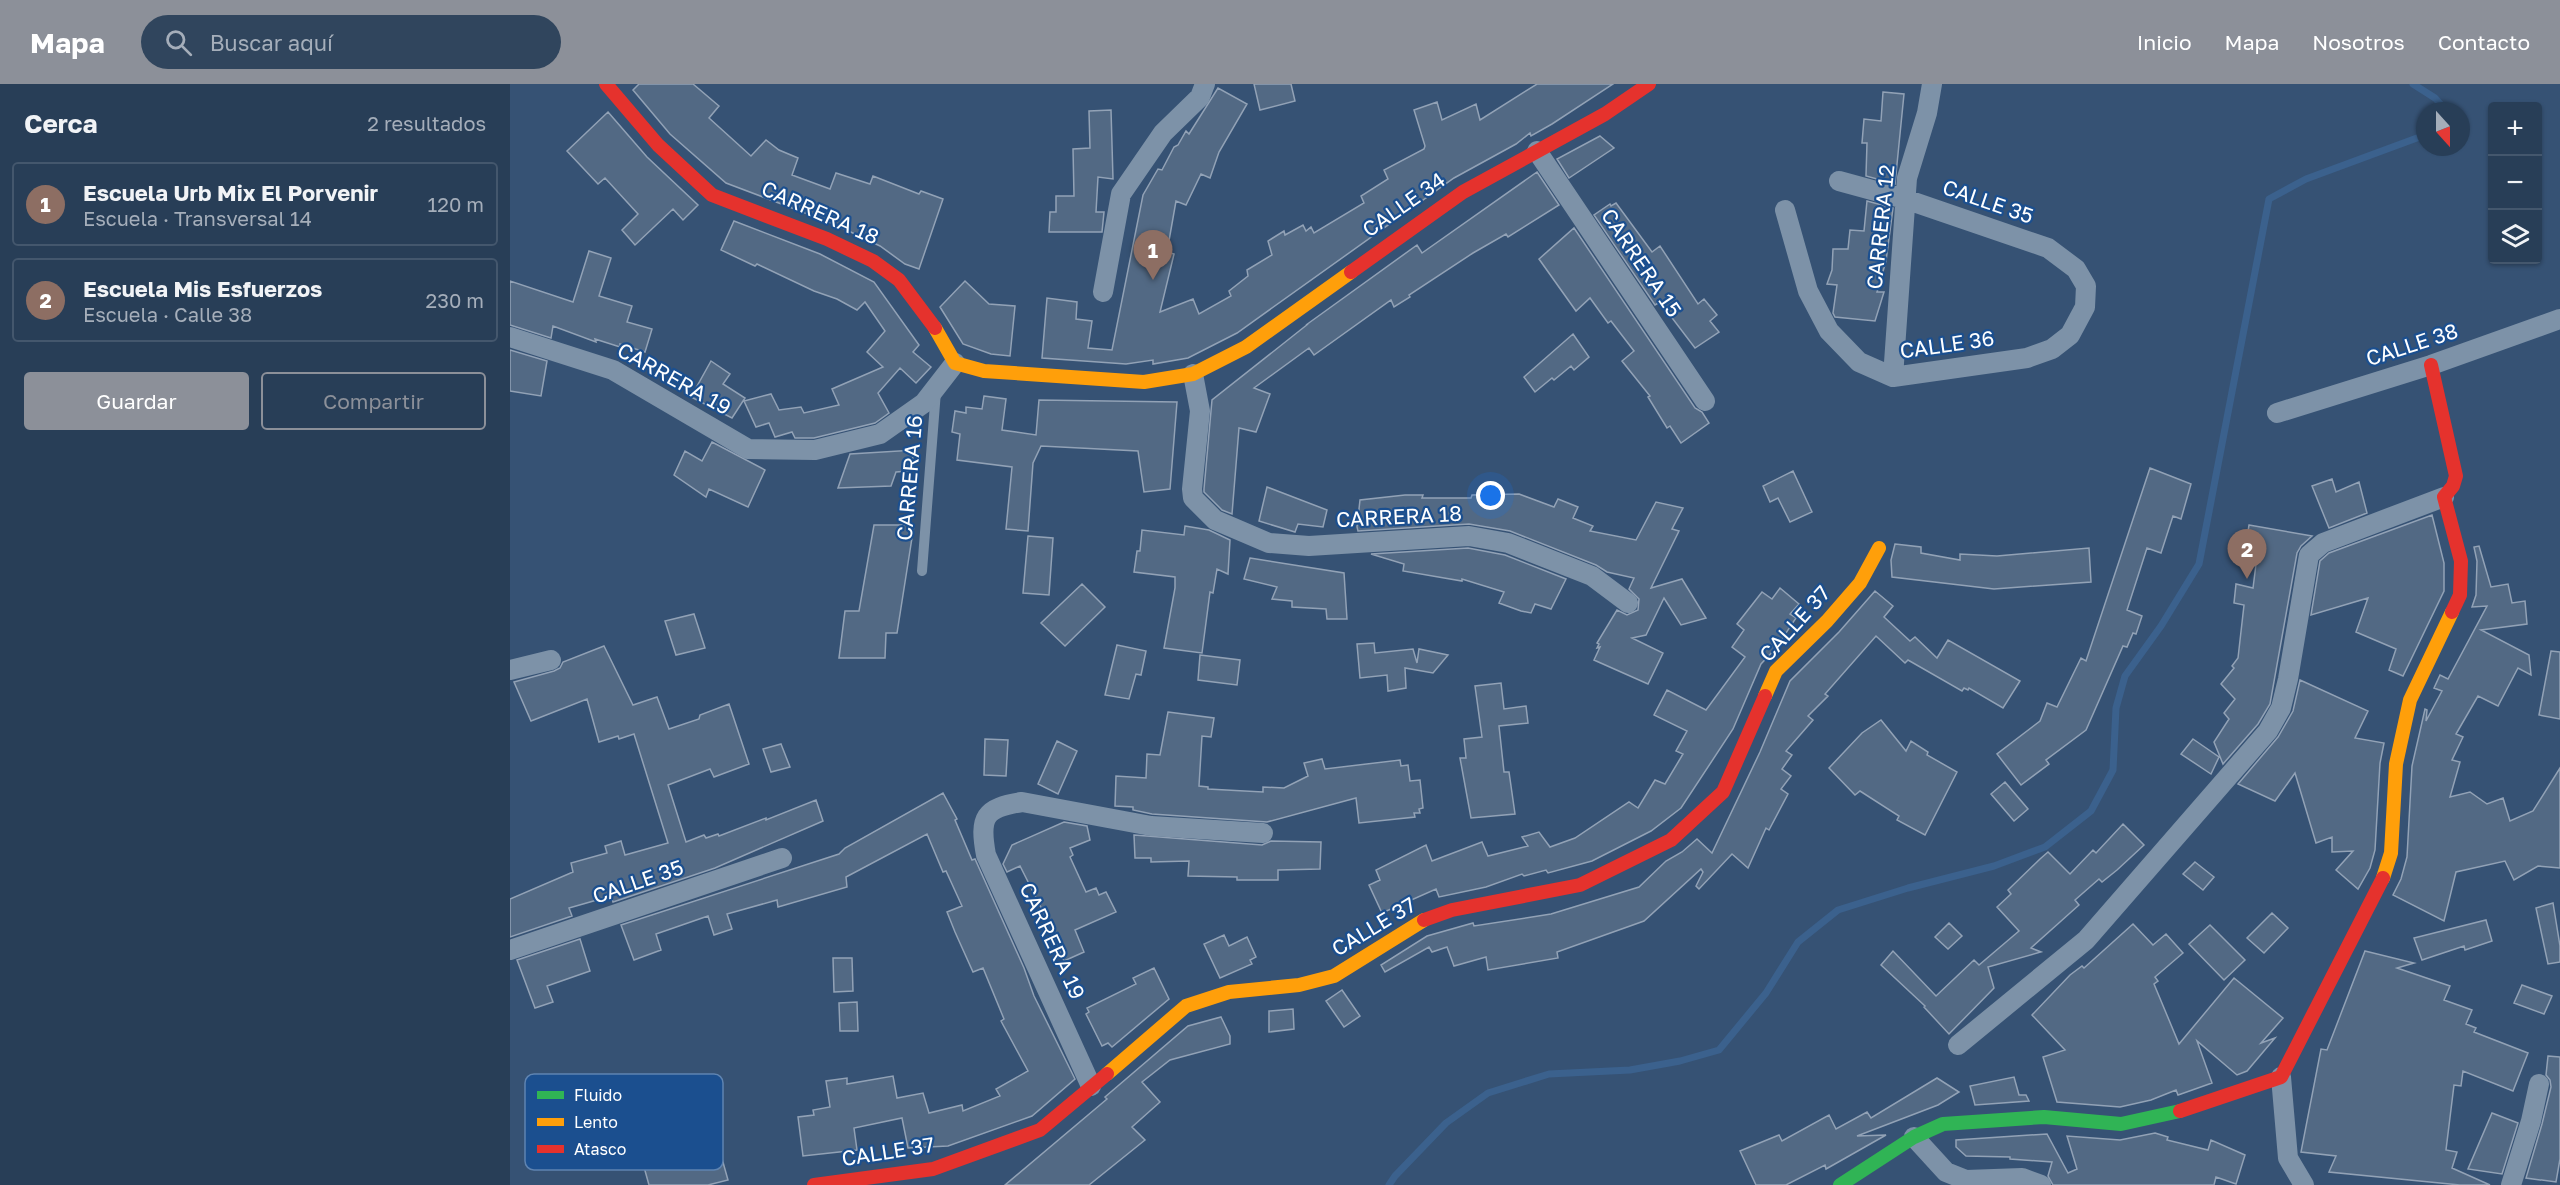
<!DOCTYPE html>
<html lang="es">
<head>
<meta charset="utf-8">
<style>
  body { margin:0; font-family:"Golos Text",sans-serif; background:#30455d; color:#f1f3f6 }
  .controls { position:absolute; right:18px; top:18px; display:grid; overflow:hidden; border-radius:6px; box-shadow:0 2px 4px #0004 }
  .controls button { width:54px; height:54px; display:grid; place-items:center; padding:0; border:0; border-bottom:2px solid #44576d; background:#283e57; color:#f1f3f6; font:30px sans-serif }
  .compass { position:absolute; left:1906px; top:18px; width:54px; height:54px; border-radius:50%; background:#283e57; box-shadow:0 2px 4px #0004; rotate:159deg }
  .you { position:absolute; left:981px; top:412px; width:21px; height:21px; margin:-15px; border:4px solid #fff; border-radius:50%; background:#1a73e8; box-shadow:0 0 0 9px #1a73e833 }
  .badge { display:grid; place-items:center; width:39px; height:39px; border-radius:50%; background:#8c9099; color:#fff; font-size:20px; font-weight:700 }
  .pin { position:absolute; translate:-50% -50px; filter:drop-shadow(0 2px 3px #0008) }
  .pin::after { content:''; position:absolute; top:32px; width:21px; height:18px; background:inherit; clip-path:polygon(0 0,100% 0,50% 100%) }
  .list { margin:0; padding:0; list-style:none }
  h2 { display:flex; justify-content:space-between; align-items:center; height:78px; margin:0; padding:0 24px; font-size:26px }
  h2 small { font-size:20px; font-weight:400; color:#a5aeba }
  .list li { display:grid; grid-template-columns:39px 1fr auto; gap:18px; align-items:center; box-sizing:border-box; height:84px; margin:0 12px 12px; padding:0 12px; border:2px solid #44576d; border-radius:6px }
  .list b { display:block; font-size:22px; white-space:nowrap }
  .list p { margin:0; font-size:20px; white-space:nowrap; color:#a5aeba }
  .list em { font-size:20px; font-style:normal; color:#a5aeba }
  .actions { display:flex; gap:12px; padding:18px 24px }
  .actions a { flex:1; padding:14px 0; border:2px solid #8c9099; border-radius:6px; text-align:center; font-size:21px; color:#8c9099 }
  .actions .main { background:#8c9099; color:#fff }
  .icon { flex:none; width:33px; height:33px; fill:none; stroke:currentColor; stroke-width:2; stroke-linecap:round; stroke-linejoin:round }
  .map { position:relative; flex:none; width:2050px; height:1101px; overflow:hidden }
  header { display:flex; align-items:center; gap:36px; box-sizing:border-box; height:84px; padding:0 30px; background:#8c9099; color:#fff }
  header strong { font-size:28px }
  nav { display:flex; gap:33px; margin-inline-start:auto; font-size:21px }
  .search { width:420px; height:54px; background:#30455d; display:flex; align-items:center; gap:15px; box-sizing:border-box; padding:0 21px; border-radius:33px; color:#a5aeba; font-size:22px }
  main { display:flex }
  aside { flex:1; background:#283e57 }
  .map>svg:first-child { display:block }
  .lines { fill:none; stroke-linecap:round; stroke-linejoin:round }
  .stream { stroke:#3b618d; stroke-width:7 }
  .building { fill:#526984; stroke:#92a2b6; stroke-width:1.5 }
  .lane { stroke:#7d92a8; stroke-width:10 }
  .street { stroke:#7d92a8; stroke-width:20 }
  .fast { stroke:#30b455; stroke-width:14 }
  .slow { stroke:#ff9f0a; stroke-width:14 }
  .jam { stroke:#e5322d; stroke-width:14 }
  .labels { text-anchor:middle; stroke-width:4.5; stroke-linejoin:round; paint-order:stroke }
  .street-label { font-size:21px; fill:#fff; stroke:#1b4f8f }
  .key { fill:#1b4f8f; stroke:#5f84b1; stroke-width:1.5 }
  .key-label { font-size:16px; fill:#fff }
</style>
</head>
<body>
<header>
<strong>Mapa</strong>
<div class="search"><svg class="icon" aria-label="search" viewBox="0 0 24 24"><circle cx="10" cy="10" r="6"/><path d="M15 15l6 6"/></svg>Buscar aquí</div>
<nav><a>Inicio</a><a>Mapa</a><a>Nosotros</a><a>Contacto</a></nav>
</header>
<main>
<aside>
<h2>Cerca<small>2 resultados</small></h2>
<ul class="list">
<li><span class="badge" style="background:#8d6e63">1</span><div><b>Escuela Urb Mix El Porvenir</b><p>Escuela · Transversal 14</p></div><em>120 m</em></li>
<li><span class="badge" style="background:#8d6e63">2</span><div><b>Escuela Mis Esfuerzos</b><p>Escuela · Calle 38</p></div><em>230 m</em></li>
</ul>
<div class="actions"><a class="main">Guardar</a><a>Compartir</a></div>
</aside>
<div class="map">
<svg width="2050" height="1101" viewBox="0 0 2050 1101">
  <rect width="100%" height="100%" fill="#365274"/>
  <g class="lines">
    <!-- stream -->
    <path class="stream" d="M1903 0 1925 14 1937 27
      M879 1101 885 1092 936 1039 978 1009 1039 990 1120 986 1170 977 1209 966 1256 909 1288 858 1328 826 1398 804 1484 782 1535 763 1581 727 1603 686 1606 624 1615 592 1651 542 1689 480 1759 115 1796 95 1915 51"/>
  </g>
  <!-- building -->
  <path class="building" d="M129 0H183L209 22 199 34 241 72 256 56 269 66 288 74 282 91 320 105 326 89 360 100 363 92 409 110 411 107 433 115 409 185 395 180 370 162 324 140 216 99 160 50 123 6Z
    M744 0H781L785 17 750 26Z
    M1027 0H1103L1042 40 1021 52 1020 49 1006 60 944 94 727 249 678 274 643 280V276L616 280 532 274 537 214 567 218 566 235 582 237 578 264 602 266 633 111 648 85 652 86 664 63 668 61 676 47 679 50 708 4 737 20 709 68 700 94 691 90 676 121 666 117 657 168 664 170 650 228 683 215 689 230 721 212 719 207 738 192 737 186 762 171 758 157 774 147 775 151 793 141 796 147 801 143 804 149 854 119 851 112 878 95 874 86 914 65 915 62 904 26 927 18 932 36 966 20 970 36Z
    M1373 8 1394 10 1385 100 1356 92 1357 59H1352L1354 35 1371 37Z
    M601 26 603 95 588 93 586 128H594L592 148H539L540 128H546V112H564L563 65 580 64 579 27Z
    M98 28 137 73 188 121 173 136 163 125 125 161 112 146 128 130 95 94 88 100 57 67Z
    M1090 52 1104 64 1059 94 1047 75Z
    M1027 88 1049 121 998 153 996 150 963 169 899 211 900 213 884 223 881 216 804 271 799 264 744 304 760 310 746 348 729 344 722 430 712 426 694 408V405L702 316 798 240 796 241 907 161 912 169Z
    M1357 117 1383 124 1376 177 1367 208H1374L1365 237 1325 233 1323 229 1327 201 1317 200 1322 186 1323 165H1338L1340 146 1354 147Z
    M1106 119 1142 168 1150 162 1188 220 1194 215 1207 231 1200 237 1209 248 1185 264 1150 218 1145 221 1084 131 1100 120 1101 122Z
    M224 137 310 170 364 198 409 261 403 268 421 283 406 299 390 284 368 309 379 329 365 339 304 354H285L282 348 265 353 259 339 246 343 234 317 261 310 269 326 291 323 294 329 329 321 322 305 373 283 357 268 375 247 355 218 347 226 327 215 304 207 247 180 245 182 211 166Z
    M1064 144 1185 324 1192 328 1199 339 1171 359 1160 342 1157 344 1138 313 1140 312 1112 277 1124 267 1101 237 1098 239 1080 214 1066 227 1029 175Z
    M79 167 101 174 89 212 122 222 117 238 142 245 135 268 110 260V263L85 255 86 258 43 242 41 254 0 241V197L63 218Z
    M455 197 479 220 505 222 500 272 481 270 453 260 430 223Z
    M1063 250 1079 273 1064 286 1061 282 1044 296 1042 294 1025 308 1014 293Z
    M0 266 37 277 31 312 0 307Z
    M201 277 220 290 213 300 235 314 222 334 181 313Z
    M474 312 496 315 492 346 526 351 529 316 667 318 660 405 634 408 628 367 531 362 523 379 518 447 496 445 502 383 447 376 450 350 442 348 445 327 456 329V323L472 325Z
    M202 358 255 386 238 423 199 405 196 413 164 391 175 367 192 377Z
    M405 366 399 387 386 388 381 402 328 404 340 370Z
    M1640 384 1681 400 1671 435 1663 432 1651 469 1637 464 1617 526 1632 532 1626 550 1623 549 1617 563 1613 562 1576 646 1536 676 1539 680 1511 701 1487 670 1530 637 1537 619 1547 623 1571 574 1576 577Z
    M1283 387 1302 428 1280 438 1268 414 1260 418 1253 402Z
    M1822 395 1826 408 1849 398 1857 429 1819 444 1802 402Z
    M757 403 817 426 813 443 788 440 785 448 749 437Z
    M1009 410 1044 423 1048 415 1068 423 1063 434 1083 442 1080 447 1126 456 1146 418 1173 424 1162 445 1169 447 1141 504 1172 495 1196 534 1171 541 1154 514 1136 551 1122 554 1153 569 1138 600 1084 576 1090 563 1087 564 1089 560 1087 559 1107 526 1117 531 1128 526 1129 515 1119 505 1124 494 1097 488 1086 481 1000 447 959 440 848 447 847 443 850 416 895 411H913L912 414H961L962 411Z
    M1922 431 1934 479V507L1893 592 1879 586 1886 565 1846 548 1858 514 1801 531 1810 477 1819 469Z
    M364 441H404L387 549H376L375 574H329L335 527H349Z
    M1739 441 1802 452 1791 462 1787 469 1760 620 1748 640 1713 680 1704 658 1719 635 1714 629 1725 615 1711 600 1724 584 1722 582 1728 574 1734 521 1724 519 1726 500 1743 504 1748 464 1736 461Z
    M675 442 699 446 720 456 718 490 707 485 703 509 700 508 692 569 654 564 665 504V493L624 488 627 467H630L632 446 674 451Z
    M518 452 543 454 539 511 513 509Z
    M1385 460 1411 463V469L1450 476V470L1487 472 1579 464 1581 498 1484 505 1382 493 1381 476Z
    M1969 462 1981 503 1998 500 2002 519 2015 517 2017 540 1971 546 2019 571 2021 591 2008 584 1988 622 1968 612 1946 650 1953 653 1942 676 1950 678 1940 713 1960 708 1977 720 1993 714 2000 737 2023 727 2050 684V784L2028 782 2004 796 1995 777 1946 788 1934 837 1883 811 1891 795 1897 773 1902 682 1915 625 1917 626 1916 637 1932 607 1924 604 1930 591 1938 595 1977 522 1962 523 1966 511 1967 477 1964 463Z
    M958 464 995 471 1056 495 1041 525 1025 520 1021 529 1011 527 989 519 994 508 952 495V497L893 487 894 480 861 470Z
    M740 474 834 489 837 535H817L816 525 782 523V517L762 515 767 503 734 495Z
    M572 500 595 523 555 562 531 539Z
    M1270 504 1289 520 1280 530 1286 534 1266 564 1251 580 1223 645 1171 724 1141 747 1082 777 1038 789 1036 786 1014 792 1012 790 976 803 929 813 926 805 872 829 859 801 870 796 866 786 916 761 922 777 972 758 978 772 1018 762 1012 753 1029 748 1040 763 1065 754 1119 718 1128 724 1145 696 1155 700 1173 670 1166 667 1177 647 1144 631 1157 606 1196 626 1235 573 1222 563 1234 546 1227 540 1252 508 1262 515Z
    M1365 507 1383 522 1374 533 1400 557 1405 553 1427 574 1438 556 1510 597 1493 624 1459 604 1458 606 1454 604 1452 607 1398 576 1395 579 1366 552 1315 610 1318 612 1298 632 1303 636 1276 667 1282 671 1272 685 1281 692 1271 705 1278 710 1259 746 1256 744 1238 784 1222 770 1189 805 1186 802 1193 788 1191 785 1134 837 1047 868 1048 874 978 886 976 873 944 882 937 863 922 868 919 863 875 888 871 881 917 852 963 839 964 842 1041 830 1129 803 1156 777 1172 768 1187 755 1202 769 1250 668 1280 597 1329 548Z
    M184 530 195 564 166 571 155 537Z
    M864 559 865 569 903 565 907 579 909 565 938 571 923 589 895 584 896 604 878 607 877 591 850 594 847 560Z
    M607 561 636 567 631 591 626 590 619 615 595 611Z
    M94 562 123 621 147 613 159 645 189 635 190 631 219 620 239 680 204 693 200 685 158 701 176 758 194 751 196 754 208 750 209 752 256 734V736L306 716 313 737 205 784 103 818 101 812 59 824 62 832 0 853V815L63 788 61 779 97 769 95 762 111 757 115 771 158 759 124 650 109 655 108 652 89 658 77 615 21 637 4 598 44 587 50 584 53 578Z
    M2041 567 2050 568V635L2029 631Z
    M690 571 730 576 727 601 688 596Z
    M1790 596 1858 627 1845 654 1874 659 1870 679 1865 766 1860 784 1848 805 1826 786 1843 767 1822 768V753L1806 759 1785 689 1765 717 1728 700 1768 653 1783 627Z
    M991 599 994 625 1016 622 1018 639 989 642 994 688H999L1005 730 961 734 950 674H956L954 655 972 653 965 602Z
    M658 628 704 634 701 653 692 652 689 702 698 703V705L753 708V703L774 704 798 692 794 679 812 675 815 685 890 676 891 682 898 681 900 697 910 696 913 724 909 725 910 729H904L905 733 849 739 846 714 757 738 642 730 623 726V723L605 722 606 692 636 694 637 670 650 671Z
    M1371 636 1396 667 1401 657 1418 668 1417 671 1447 688 1415 751 1387 736 1389 732 1350 707 1345 711 1319 684 1352 649Z
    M475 655 498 656 496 692 474 691Z
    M1683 655 1709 673 1701 690 1671 670Z
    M547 657 567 667 548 710 528 700Z
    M271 660 280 683 261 688 253 665Z
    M1495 698 1518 725 1504 737 1481 710Z
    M433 709 447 735 445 736 462 776 465 775 514 884 524 912 565 995 522 1032 438 1062 398 1064 392 1034 344 1044 347 1066 293 1072 288 1033 304 1031 303 1026 320 1023 316 997 337 994V1000L383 992 387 1014 413 1009 419 1029 452 1021 453 1027 490 1012 486 1005 518 987 491 937 494 935 473 884 463 888 445 848 437 828 452 822 436 787 433 788 417 750 336 793 337 803 268 823 267 816 217 830 222 845 204 851 198 832 146 850 151 866 124 876 111 841 329 770 335 764Z
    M554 738 577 742 580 756 560 764 563 771 560 773 576 808 586 804 589 811 596 808 606 828 565 846 574 868 554 877 544 856 547 855 510 782 497 788 493 780 502 761Z
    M1613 740 1634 761 1607 786 1592 798 1589 795 1565 816 1569 821 1521 864 1531 868 1478 883 1484 904 1439 950 1414 923 1415 922 1371 881 1383 867 1426 912 1464 876 1469 881 1509 847 1487 823 1501 810 1498 806 1530 775 1538 768 1560 790 1583 766 1586 769Z
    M624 751 752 761 761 757 811 758 810 785 768 786V796H727V793L678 792 679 777 641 778V774H625Z
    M1685 778 1704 793 1693 806 1673 790Z
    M2043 819 2050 862V878L2038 880 2026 824Z
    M1762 829 1778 844 1754 869 1737 854Z
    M1976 836 1982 857 1955 866 1954 862 1912 876 1904 854Z
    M1439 839 1452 852 1438 865 1425 853Z
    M1623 840 1643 861 1656 850 1673 869 1645 893 1648 897 1644 900 1669 960 1724 894 1773 934 1751 959 1765 954 1737 987 1727 991 1687 957 1702 999 1671 1010 1668 1011 1666 1006 1641 1016 1610 1023 1547 1018 1533 973 1555 966 1522 931 1560 891 1572 882 1574 884Z
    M1700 841 1735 876 1714 896 1679 860Z
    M714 851 719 862 737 853 746 873 740 876 742 880 710 894 694 860Z
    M70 855 80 887 37 902 43 918 25 924 7 876Z
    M1855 867 1904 879 1887 884 1940 902 1934 916 1962 926 1956 940 1966 944 1964 948 2018 969 2003 1007 1953 987 1951 1002 1944 1001 1936 1066 1947 1068 1942 1084 1980 1101H1950L1819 1088 1826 1072 1791 1068 1811 965 1817 966Z
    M323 874H342L343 907 324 908Z
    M644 884 659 915 602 963 598 959 592 962 576 930 579 928 577 924 626 900 623 894Z
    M2012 901 2042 912 2034 930 2004 919Z
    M832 906 850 932 834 943 816 917Z
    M347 918 348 947H330L329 919Z
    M783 925 784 945 759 948V927Z
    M711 933 720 952V960L660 976 632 998 650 1018 622 1043 635 1056 579 1101H495L597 1015 595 1013 678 942Z
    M2038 972 2050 973V1075L2046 1098 2016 1094 2032 1040 2041 1003 2040 996 2036 991Z
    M1504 993 1509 1011H1516L1519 1017 1465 1021 1460 1002Z
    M1427 994 1449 1008 1428 1021 1347 1052 1376 1051 1316 1085 1315 1081 1276 1101H1246L1230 1067 1269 1051 1272 1057 1319 1031 1326 1045 1357 1028 1361 1034Z
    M1982 1029 2008 1039 1992 1090 1958 1085Z
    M1645 1049 1658 1053 1657 1056 1698 1066 1701 1056 1735 1071 1726 1100 1706 1093 1704 1101H1543L1538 1092 1542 1078 1500 1075V1073L1456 1072 1446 1063V1056L1537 1050 1558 1089 1567 1085 1557 1052 1610 1056Z
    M209 1064 218 1096 198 1101H139L134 1083Z"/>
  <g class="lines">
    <!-- lane -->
    <path class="lane" d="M412 487 426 307"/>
    <!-- street -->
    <path class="street" d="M1027 67 1195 317
      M1275 126 1298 207 1319 247 1349 278 1383 293 1517 274 1542 265 1560 251 1575 223 1576 202 1566 185 1538 164 1395 115 1329 97
      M593 208 611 110 653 49 690 13 695 0
      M0 253 103 286 238 365 305 366 370 350 414 319 445 279
      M683 290 690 327 682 405 683 414 705 436 759 459 799 462 959 452 998 459 1082 492 1118 519
      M1383 293 1397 94 1417 29 1422 0
      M1767 329 1921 281 2050 235
      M0 586 41 576
      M0 866 272 774
      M1448 961 1576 856 1758 647 1771 624 1778 595 1799 471 1813 459 1934 413
      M1771 993 1778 1074 1794 1101
      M581 1002 476 771C469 733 474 724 512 718L641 742 753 749
      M1404 1053 1436 1088 1456 1096 1512 1094 1531 1101
      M2001 1101 2021 1037 2029 1000"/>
    <!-- fast -->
    <path class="fast" d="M1330 1101 1404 1053 1433 1040 1534 1033 1611 1040 1670 1027"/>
    <!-- slow -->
    <path class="slow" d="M425 244 445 279 474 287 634 298 683 290 736 263 841 188
      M1255 612 1266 587 1317 537 1350 499 1369 464
      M1873 794 1881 769 1886 680 1900 616 1942 528
      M597 990 676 922 719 908 789 901 824 892 914 836"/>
    <!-- jam -->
    <path class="jam" d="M96 0 148 61 202 111 317 155 363 177 389 196 425 244
      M841 188 953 108 1095 30 1139 0
      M1921 281 1946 392 1943 402 1934 413 1951 477 1950 511 1942 528
      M914 836 942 826 1070 801 1161 756 1213 708 1255 612
      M1670 1027 1771 993 1873 794
      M304 1101 423 1085 530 1046 597 990"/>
  </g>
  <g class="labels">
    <!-- street labels -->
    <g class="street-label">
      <text transform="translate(1478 118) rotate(19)" y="7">CALLE 35</text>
      <text transform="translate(894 121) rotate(-35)" y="7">CALLE 34</text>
      <text transform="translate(310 129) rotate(24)" y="7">CARRERA 18</text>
      <text transform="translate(1371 143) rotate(-84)" y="7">CARRERA 12</text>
      <text transform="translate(1131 179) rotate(56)" y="7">CARRERA 15</text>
      <text transform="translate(1437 261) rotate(-8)" y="7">CALLE 36</text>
      <text transform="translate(1902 261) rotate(-18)" y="7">CALLE 38</text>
      <text transform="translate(164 295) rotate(29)" y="7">CARRERA 19</text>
      <text transform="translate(400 394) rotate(-85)" y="7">CARRERA 16</text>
      <text transform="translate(889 433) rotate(-3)" y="7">CARRERA 18</text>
      <text transform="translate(1285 540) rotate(-48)" y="7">CALLE 37</text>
      <text transform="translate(128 798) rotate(-19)" y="7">CALLE 35</text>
      <text transform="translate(864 843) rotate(-31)" y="7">CALLE 37</text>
      <text transform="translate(542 857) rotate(65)" y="7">CARRERA 19</text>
      <text transform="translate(378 1068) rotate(-9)" y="7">CALLE 37</text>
    </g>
  </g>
  <!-- legend -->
  <rect x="15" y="990" width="198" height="96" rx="9" class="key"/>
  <rect x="27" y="1007" width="27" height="8" fill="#30b455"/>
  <rect x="27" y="1034" width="27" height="8" fill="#ff9f0a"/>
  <rect x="27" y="1061" width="27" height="8" fill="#e5322d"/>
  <g class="key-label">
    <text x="64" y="1017">Fluido</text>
    <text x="64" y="1044">Lento</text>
    <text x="64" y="1071">Atasco</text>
  </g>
</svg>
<div class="controls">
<button>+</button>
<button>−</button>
<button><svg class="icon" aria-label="layers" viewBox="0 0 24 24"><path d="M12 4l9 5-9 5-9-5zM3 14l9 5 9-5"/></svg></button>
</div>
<svg class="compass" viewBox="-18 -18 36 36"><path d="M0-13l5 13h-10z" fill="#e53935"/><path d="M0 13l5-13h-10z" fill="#a5aeba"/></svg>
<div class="you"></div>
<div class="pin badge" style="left:643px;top:196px;background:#8d6e63">1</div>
<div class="pin badge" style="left:1737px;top:495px;background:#8d6e63">2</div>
</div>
</main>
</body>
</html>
